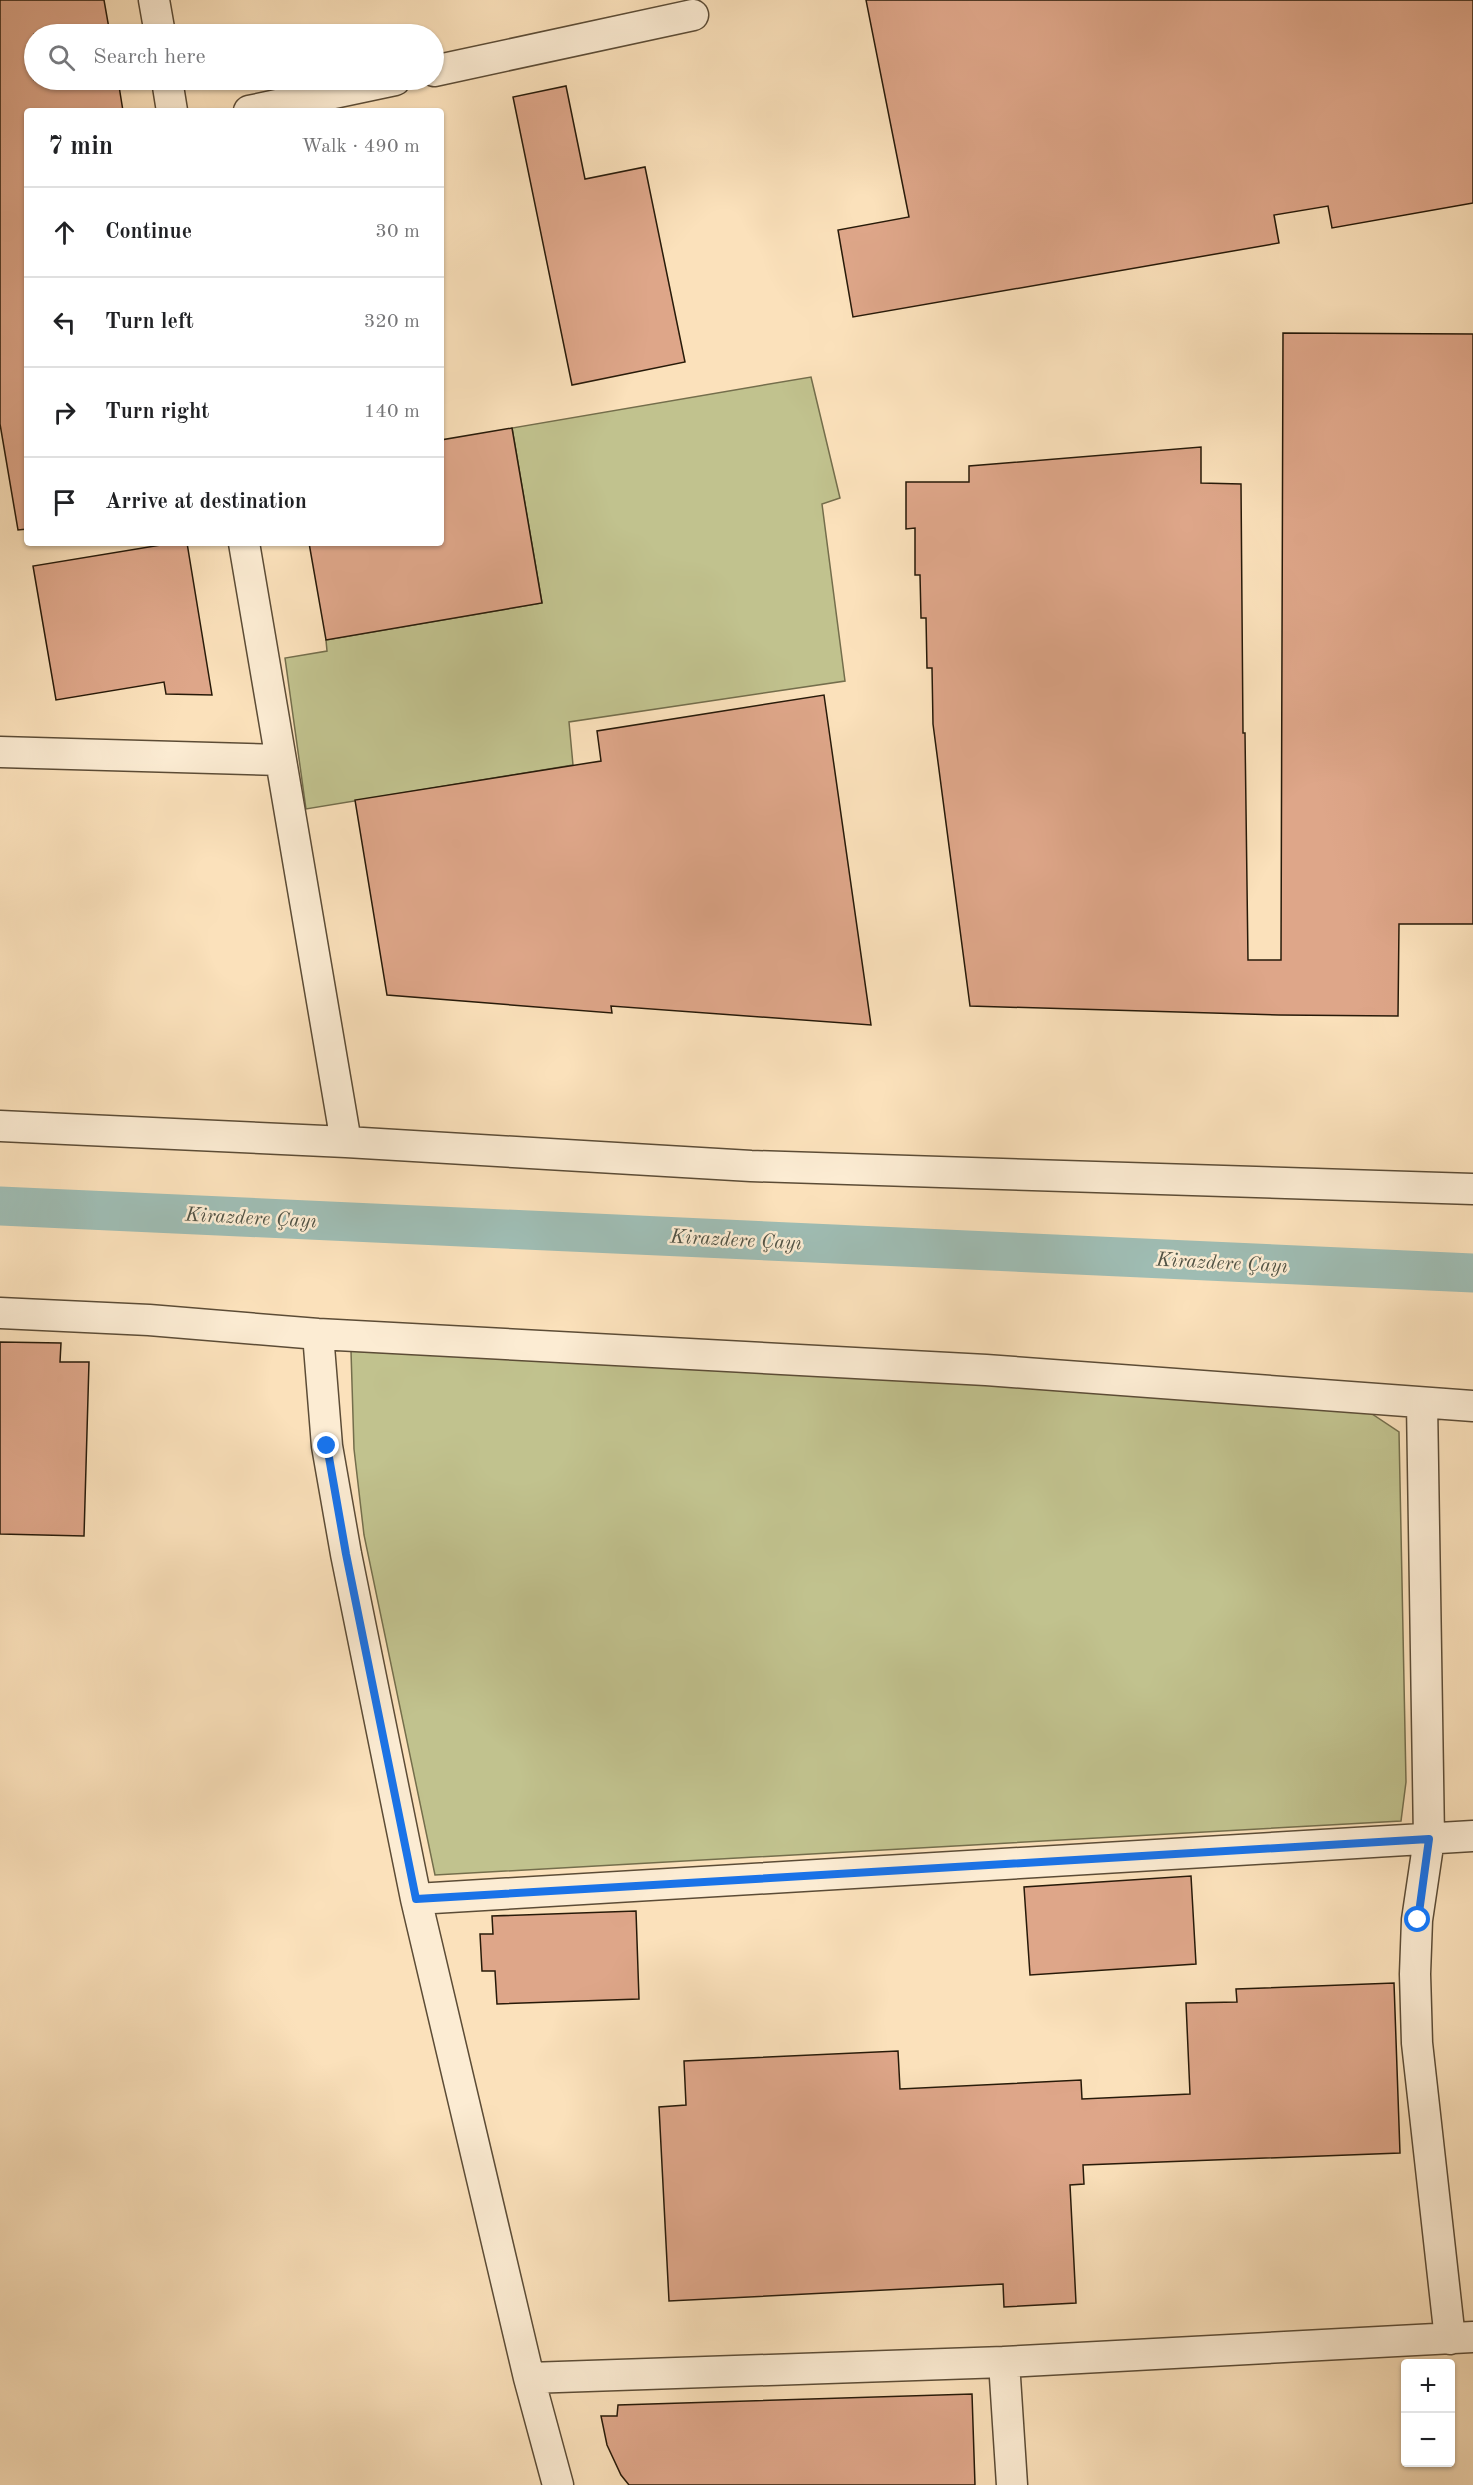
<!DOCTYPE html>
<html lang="en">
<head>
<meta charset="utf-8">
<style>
  body { margin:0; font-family:"Old Standard TT",serif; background:#f2f2f2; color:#202124 }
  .controls { position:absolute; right:18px; bottom:18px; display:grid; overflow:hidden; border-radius:6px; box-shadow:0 2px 4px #0004 }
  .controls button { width:54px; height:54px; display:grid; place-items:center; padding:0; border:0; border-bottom:2px solid #e0e0e0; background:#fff; color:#202124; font:30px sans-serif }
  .stop { position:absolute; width:18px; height:18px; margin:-14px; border:4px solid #1a73e8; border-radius:50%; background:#fff }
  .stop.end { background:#1a73e8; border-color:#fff; box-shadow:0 2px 6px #0008 }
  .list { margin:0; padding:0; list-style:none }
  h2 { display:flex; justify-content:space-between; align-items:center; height:78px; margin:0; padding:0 24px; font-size:26px }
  h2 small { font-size:20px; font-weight:400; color:#757577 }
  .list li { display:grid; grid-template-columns:39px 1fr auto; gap:18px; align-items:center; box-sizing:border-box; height:90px; padding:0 24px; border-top:2px solid #e0e0e0 }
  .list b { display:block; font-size:22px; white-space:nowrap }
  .list em { font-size:20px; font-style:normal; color:#757577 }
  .icon { flex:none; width:33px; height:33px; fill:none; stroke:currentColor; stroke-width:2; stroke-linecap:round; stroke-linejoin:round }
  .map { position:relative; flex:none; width:1473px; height:2485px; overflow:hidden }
  .search { position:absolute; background:#fff; box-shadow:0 2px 4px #0004; left:24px; top:24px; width:420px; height:66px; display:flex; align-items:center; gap:15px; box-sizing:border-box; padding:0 21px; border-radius:33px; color:#757577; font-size:22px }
  .panel { position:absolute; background:#fff; box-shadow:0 2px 4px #0004; left:24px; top:108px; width:420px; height:438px; border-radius:6px }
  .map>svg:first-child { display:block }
  .green { fill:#c1c28e; stroke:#746e4c; stroke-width:1.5 }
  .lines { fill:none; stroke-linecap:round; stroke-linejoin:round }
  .river { stroke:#9fbdb4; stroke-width:39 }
  .building { fill:#dea689; stroke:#271a09; stroke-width:1.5 }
  .minor-casing { stroke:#5c4c36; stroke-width:33 }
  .minor { stroke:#fcecd3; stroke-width:30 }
  .route { stroke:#1a73e8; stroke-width:8 }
  .labels { text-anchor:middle; stroke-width:5; stroke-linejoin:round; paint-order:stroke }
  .water-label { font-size:20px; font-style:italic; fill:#515345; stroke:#fcecd3 }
</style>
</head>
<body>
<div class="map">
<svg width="1473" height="2485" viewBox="0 0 1473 2485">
  <rect width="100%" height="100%" fill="#fbe1bb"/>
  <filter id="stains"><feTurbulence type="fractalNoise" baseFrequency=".00333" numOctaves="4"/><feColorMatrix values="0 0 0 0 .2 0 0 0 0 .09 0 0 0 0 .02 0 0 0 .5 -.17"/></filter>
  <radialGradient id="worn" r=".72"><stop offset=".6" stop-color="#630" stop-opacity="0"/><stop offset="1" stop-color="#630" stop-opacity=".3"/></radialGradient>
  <!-- green -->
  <path class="green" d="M811 377 840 498 822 504 845 681 569 722 573 765 306 809 285 658 327 651 326 640 542 603 512 428Z
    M351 1351 1014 1383 1369 1412 1399 1432 1406 1782 1401 1821 435 1875 364 1535 354 1449Z"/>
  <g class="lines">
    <!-- river -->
    <path class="river" d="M0 1206 1473 1273"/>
  </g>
  <!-- building -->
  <path class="building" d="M0 0H104L110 34H34V80H118L123 111H27V529L18 530 0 424Z
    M866 0H1473V203L1332 228 1328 206 1274 215 1279 243 853 317 838 230 909 217Z
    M566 86 585 179 645 167 685 362 572 385 513 97Z
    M1283 333 1473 334V924H1399L1398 1016 1279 1015 970 1006 933 724 932 668H927L926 618H921L920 575H915V528L906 529V482H969V466L1201 447V483L1241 484 1243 733H1245L1248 960H1281Z
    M512 428 542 603 326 640 309 543H441V440Z
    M173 543H187L212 695 166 694 164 682 56 700 33 566Z
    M824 695 871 1025 611 1006 612 1013 387 995 355 800 601 761 597 731Z
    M0 1342 61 1343 60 1362H89L84 1536 0 1534Z
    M1191 1876 1196 1964 1030 1975 1024 1887Z
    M636 1911 639 1999 497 2004 495 1971H482L480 1934H493L492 1916Z
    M1394 1983 1400 2153 1083 2165 1084 2184 1070 2185 1076 2303 1004 2307 1003 2284 669 2301 659 2107 686 2105 684 2061 898 2051 900 2089 1081 2080 1082 2099 1190 2094 1186 2003 1237 2002 1236 1989Z
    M972 2394 975 2485H629L621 2475 607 2445 601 2416H617L618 2405Z"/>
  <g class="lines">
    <!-- minor casing -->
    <g class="minor-casing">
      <path id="minor" d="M154 0 160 34
        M434 71 693 15
        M167 80 172 111
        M249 111 395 80
        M244 543 346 1142
        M0 752 280 760
        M0 1126 346 1142 751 1166 1473 1189
        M0 1313 149 1320 318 1334 986 1370 1473 1406
        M318 1334 327 1446 346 1554 416 1899 529 2378 558 2485
        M1422 1403 1429 1839 1417 1920 1415 1974 1417 2043 1450 2339
        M416 1899 1473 1836
        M1004 2362 1012 2485
        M529 2378 1004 2362 1473 2337"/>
    </g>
    <!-- minor -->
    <use href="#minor" class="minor"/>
  </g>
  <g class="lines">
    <!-- route -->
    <path class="route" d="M327 1446 346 1554 416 1899 1429 1839 1418 1920"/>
  </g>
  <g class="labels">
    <!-- water labels -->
    <g class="water-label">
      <text transform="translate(251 1217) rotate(3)" y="7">Kirazdere Çayı</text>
      <text transform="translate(736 1239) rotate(3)" y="7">Kirazdere Çayı</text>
      <text transform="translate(1222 1262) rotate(3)" y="7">Kirazdere Çayı</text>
    </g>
  </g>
  <rect width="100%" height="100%" filter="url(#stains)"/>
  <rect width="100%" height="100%" fill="url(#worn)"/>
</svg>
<div class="controls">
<button>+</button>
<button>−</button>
</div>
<div class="stop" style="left:1418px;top:1920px"></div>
<div class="stop end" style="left:327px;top:1446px"></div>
<div class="search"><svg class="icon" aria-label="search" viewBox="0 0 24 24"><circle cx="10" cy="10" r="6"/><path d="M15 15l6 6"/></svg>Search here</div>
<section class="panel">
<h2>7 min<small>Walk · 490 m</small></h2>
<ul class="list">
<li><svg class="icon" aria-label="ahead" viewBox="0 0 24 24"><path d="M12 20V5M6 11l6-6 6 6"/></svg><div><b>Continue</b></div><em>30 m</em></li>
<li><svg class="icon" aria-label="left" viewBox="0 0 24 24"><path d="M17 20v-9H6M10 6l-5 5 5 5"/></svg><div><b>Turn left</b></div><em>320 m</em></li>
<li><svg class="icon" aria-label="right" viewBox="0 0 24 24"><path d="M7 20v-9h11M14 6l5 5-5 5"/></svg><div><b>Turn right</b></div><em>140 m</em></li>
<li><svg class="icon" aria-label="arrive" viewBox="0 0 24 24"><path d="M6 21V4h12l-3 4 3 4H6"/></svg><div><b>Arrive at destination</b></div></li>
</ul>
</section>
</div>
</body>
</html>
